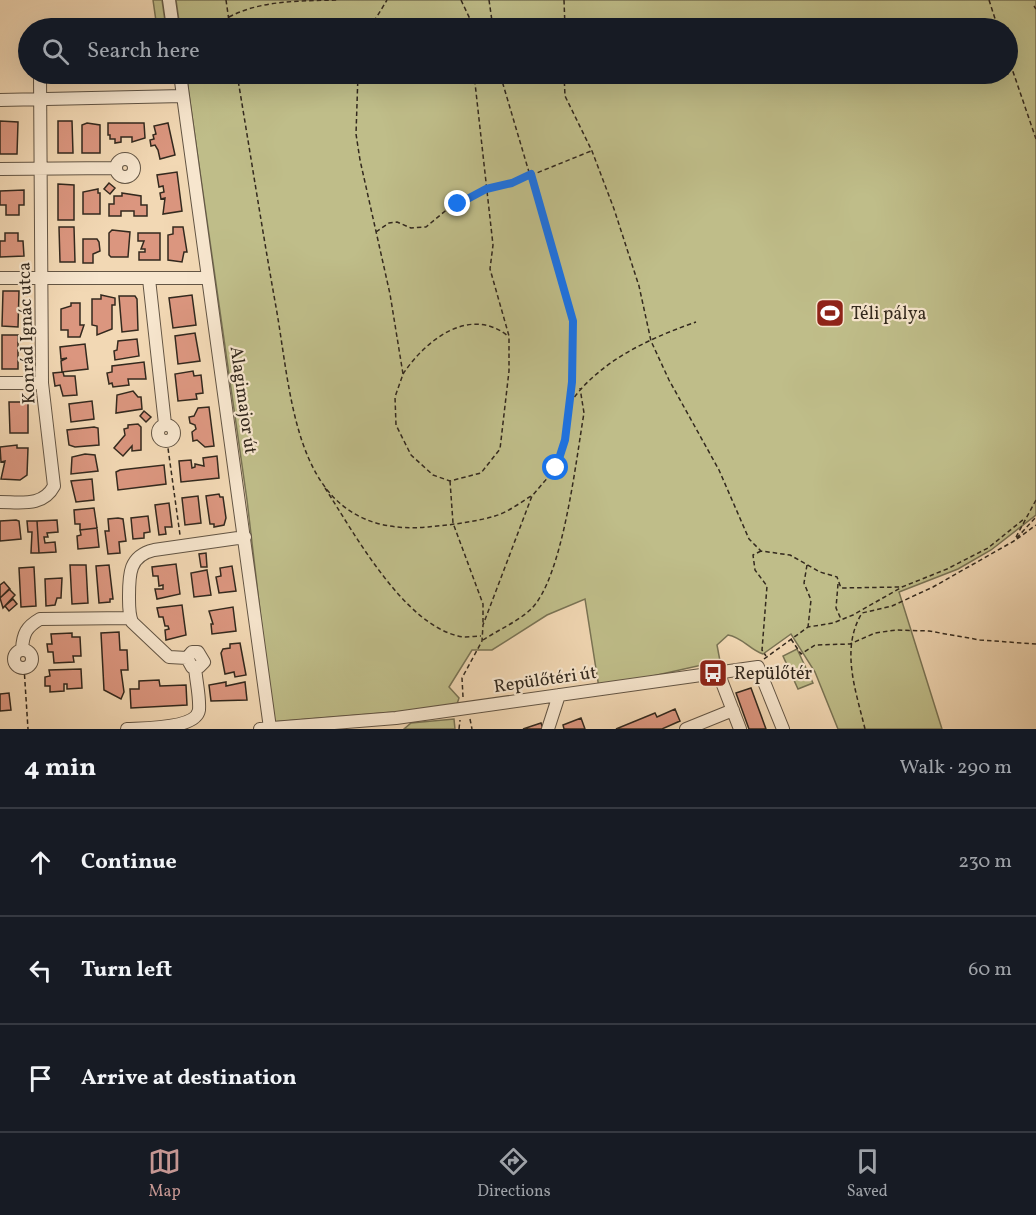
<!DOCTYPE html>
<html lang="en">
<head>
<meta charset="utf-8">
<style>
  body { margin:0; font-family:Vollkorn,serif; background:#242831; color:#f1f3f6 }
  .stop { position:absolute; width:18px; height:18px; margin:-14px; border:4px solid #1a73e8; border-radius:50%; background:#fff }
  .stop.end { background:#1a73e8; border-color:#fff; box-shadow:0 2px 6px #0008 }
  .list { margin:0; padding:0; list-style:none }
  h2 { display:flex; justify-content:space-between; align-items:center; height:78px; margin:0; padding:0 24px; font-size:26px }
  h2 small { font-size:20px; font-weight:400; color:#9ea1a6 }
  .list li { display:grid; grid-template-columns:39px 1fr auto; gap:18px; align-items:center; box-sizing:border-box; height:108px; padding:0 24px; border-top:2px solid #363941 }
  .list b { display:block; font-size:22px; white-space:nowrap }
  .list em { font-size:20px; font-style:normal; color:#9ea1a6 }
  .icon { flex:none; width:33px; height:33px; fill:none; stroke:currentColor; stroke-width:2; stroke-linecap:round; stroke-linejoin:round }
  .map { position:relative; flex:none; width:1036px; height:729px; overflow:hidden }
  .search { position:absolute; background:#171b24; box-shadow:0 6px 24px #0002; left:18px; right:18px; top:18px; height:66px; display:flex; align-items:center; gap:15px; box-sizing:border-box; padding:0 21px; border-radius:33px; color:#9ea1a6; font-size:22px }
  .sheet { height:402px; background:#171b24 }
  nav { display:flex; justify-content:space-around; align-items:center; box-sizing:border-box; height:84px; border-top:2px solid #363941; background:#171b24; font-size:16px; color:#9ea1a6 }
  nav a { display:grid; justify-items:center; gap:3px }
  nav .on { color:#c59692 }
  .map>svg:first-child { display:block }
  .green { fill:#bfbd89; stroke:#797354; stroke-width:1.5 }
  .building { fill:#db967f; stroke:#33291e; stroke-width:1.5 }
  .lines { fill:none; stroke-linecap:round; stroke-linejoin:round }
  .minor-casing { stroke:#635544; stroke-width:14 }
  .path { stroke:#33291e; stroke-width:1.5; stroke-dasharray:4.5 3; stroke-linecap:butt }
  .minor { stroke:#f7e6ce; stroke-width:12 }
  .route { stroke:#1a73e8; stroke-width:8 }
  .labels { text-anchor:middle; stroke-width:4.5; stroke-linejoin:round; paint-order:stroke }
  .poi-label { font-size:18px; fill:#33291e; stroke:#f7e6ce; text-anchor:start }
  .street-label { font-size:18px; fill:#33291e; stroke:#f7e6ce }
</style>
</head>
<body>
<div class="map">
<svg width="1036" height="729" viewBox="0 0 1036 729">
  <rect width="100%" height="100%" fill="#f2d8b4"/>
  <filter id="stains"><feTurbulence type="fractalNoise" baseFrequency=".00333" numOctaves="4"/><feColorMatrix values="0 0 0 0 .2 0 0 0 0 .09 0 0 0 0 .02 0 0 0 .5 -.17"/></filter>
  <radialGradient id="worn" r=".72"><stop offset=".6" stop-color="#630" stop-opacity="0"/><stop offset="1" stop-color="#630" stop-opacity=".3"/></radialGradient>
  <!-- green -->
  <path class="green" d="M153 0H162L166 28H157Z
    M176 0H1036V515L991 550 958 569 899 592 942 729H838L815 672 791 634 763 654C750 650 742 637 728 635L717 645 720 661 599 688 585 599 547 615 492 650H472L449 687 459 698 456 707 273 722 247 500 186 74H1008V28H180Z
    M797 649 813 683 798 689 783 656Z
    M454 719 455 729H404L411 723Z"/>
  <!-- building -->
  <path class="building" d="M0 121 18 122 17 154H0Z
    M58 121H72L73 153H58Z
    M87 123 100 125V153H82V125Z
    M108 123H144L145 138 132 142V137H121V142L115 143V139H110V135H108Z
    M168 123 175 155 160 159 158 150 155 145 151 146 150 140 154 139 153 135 156 134 154 126Z
    M177 172 182 211 163 214 165 198 161 199 160 193 164 192 163 186 159 187 157 175Z
    M109 183 115 188 110 194 104 189Z
    M58 184 74 185V220H58Z
    M98 189V193H100V214H83V192Z
    M24 190V205H19V215H6V205H0V191Z
    M122 193 141 196V205H147V216H134V211H121V216H109V204H114V196H122Z
    M59 227H74L75 262H60Z
    M173 227H183L187 252H184L182 262 168 260V235L173 234Z
    M112 230 130 232 128 257H111L109 255V233Z
    M5 233H18V241H23L24 256 0 257V241H5Z
    M138 233H160V260H139V252H145V249H141L144 241H138Z
    M83 239H97L99 242 100 251 93 254V263H83Z
    M3 291H19L18 327 2 326Z
    M101 295 115 298V305H112V329L97 335V326L92 325V299H101Z
    M192 295 196 325 173 328 169 298Z
    M119 296H135L137 299 138 330 122 332Z
    M71 303H80V325H84L80 337H68V330H61V309L71 306Z
    M195 333 200 361 178 364 175 336Z
    M2 335H18V369H2Z
    M137 339 139 356 115 360 114 351 117 350 118 341Z
    M85 344 88 369 62 372 61 361 67 358 61 359 60 347Z
    M144 362 146 379H128L129 385 113 387 112 383 109 384 107 373 112 372V366Z
    M193 371 194 376 201 375 203 393 196 394 197 399 178 401 175 374Z
    M63 372 64 376H75L77 395 63 396 60 385 55 386 53 373Z
    M133 391 138 397H141L142 409 116 413 117 395Z
    M92 401 94 419 71 422 69 404Z
    M9 402H28V433H10Z
    M209 407 214 446 205 447 197 440 193 441 192 432 196 429 195 425 190 423 189 417 194 416 198 408Z
    M144 411 151 417 146 422 140 416Z
    M138 424 141 427V450L132 451V446L123 456 114 448 125 435 124 429 128 428V425Z
    M94 427 98 428 99 445 75 447 69 445 67 430Z
    M17 445V448H28L27 475 20 480 1 479 5 461 1 462 0 447Z
    M85 454 95 455 98 471 71 474 72 457Z
    M217 456 219 478 181 482 179 461 191 460 192 468 195 467V464L204 466 203 458Z
    M164 465 166 484 118 490 116 472 120 470Z
    M92 479 94 500 76 502 71 481Z
    M219 494 220 497H223L226 518 224 525 214 527V524H210L206 496Z
    M198 496 201 523 185 525 182 498Z
    M169 503 172 527H165L166 534 159 535 155 505Z
    M94 508 97 528 80 530V524H75L74 510Z
    M148 516 150 532 144 533V538L133 539 131 518Z
    M118 518 123 519 126 541 119 542 120 553 108 554 105 531H109L108 519Z
    M16 520 19 521 21 539 0 541V521Z
    M57 520 58 532 47 533 48 537H44L45 543 55 542 56 552 39 553 37 521Z
    M27 521H37L39 553H31L32 532H28Z
    M97 528 99 547 78 549 77 536 81 535 80 530Z
    M206 553 207 567H201L199 554Z
    M176 564 180 594 157 599 155 589H163V585L159 586 158 576H153L152 567Z
    M70 565H86L88 603 72 604Z
    M109 565 113 599H110V602L99 603 96 566Z
    M232 566 236 591 219 593 216 577 221 576 220 568Z
    M34 567 36 606 21 607 19 568Z
    M207 570 211 595 194 597 191 573Z
    M62 578 61 598H57L55 605 46 606 45 579Z
    M4 582 10 589 0 598V585Z
    M9 589 15 595 3 608 0 598Z
    M13 599 17 604 9 611 5 606Z
    M182 605 186 635 166 640 165 630 169 629 168 626H165L163 617H159L157 608Z
    M233 607 236 631 212 634 211 624H213L209 611Z
    M119 632 120 650H127L128 670H121L124 692 121 699 104 690 101 633Z
    M72 633V637H80L81 656H73L74 662 54 663 53 652H48L47 644H52L51 634Z
    M240 643 246 675 235 677 234 672 225 674 221 653 223 649 230 648V644Z
    M81 669 82 688 67 689V684H64V691L50 692V686H45V677L50 676 49 670Z
    M159 680 160 686 186 685 187 705 131 708 130 689H139V681Z
    M226 682V686L245 682 247 700 211 701 209 685Z
    M751 688 766 729H749L736 693Z
    M9 693 11 710 0 711V694Z
    M675 709 680 721 662 729H616L655 713 657 717Z
    M581 718 585 729H564L563 725Z
    M541 723 543 729H523Z"/>
  <g class="lines">
    <!-- minor casing -->
    <g class="minor-casing">
      <path id="minor" d="M169 0 173 28
        M180 74 270 728
        M0 100 183 96
        M116 168a9 9 0 1 1 18 0a9 9 0 1 1-18 0Z
        M0 169 116 168
        M0 278H208
        M149 279 165 424
        M0 383H42
        M158 433a8 8 0 1 1 16 0a8 8 0 1 1-16 0Z
        M0 502C21 502 43 507 54 486L42 383 40 74
        M22 649C23 634 26 627 40 619L130 618
        M14 659a9 9 0 1 1 18 0a9 9 0 1 1-18 0Z
        M187 658 192 667H199L204 662 198 652H192L187 658 169 657 132 622C129 615 129 607 129 599 129 576 128 556 154 550L245 537
        M718 672 740 729
        M127 729C145 728 196 729 199 710 200 696 196 681 195 667
        M260 729 396 718 758 667 783 729
        M548 729 559 695
        M686 729 733 710"/>
    </g>
    <!-- path -->
    <path class="path" d="M226 0 230 28
      M461 0 470 19 471 28
      M489 0 493 28
      M564 0 565 28
      M989 0 998 28
      M1034 6 1036 9
      M229 17C261 0 301 1 337 0
      M370 28 387 0
      M1008 57 1036 139
      M237 74C250 151 262 229 276 307 293 402 294 539 428 527 449 525 475 522 495 516 508 512 520 503 531 496
      M358 74 356 134 360 160 390 294 403 374 395 397 396 425 411 455 433 475 450 481 481 473 500 449 509 371V336L490 269 493 245 474 74
      M564 74 565 96 592 151 614 209 639 286 651 341 669 380 719 470 749 539 761 551 790 555 820 572 837 577 841 588 902 587
      M376 232 389 223 397 222 411 228 426 227 450 207 486 189 512 183 591 151
      M403 374C425 341 469 305 508 336
      M570 403C599 361 650 338 696 322
      M167 441 180 535
      M450 481 453 523 483 604V624
      M325 488C354 533 403 623 458 636 465 638 474 636 481 636
      M1016 537 1036 500
      M1017 539 1036 525
      M761 551 753 555 755 570 767 586 762 650 766 656
      M807 565 804 583 811 600 808 627
      M838 584 836 608 841 619
      M791 639 801 654 815 645 850 644 875 633 896 630 929 631 980 640 1036 644
      M483 640C498 630 517 622 530 610 563 580 576 459 584 413L580 388
      M764 659 808 627 833 623 853 615 902 587 947 569 988 548 1024 519
      M24 667 28 729
      M463 697 462 678 482 641 483 625 532 496 556 468 565 440 572 382 573 321 500 74
      M470 719 472 729
      M459 729 460 720
      M865 729C856 691 840 649 862 613L892 606 933 587 1014 541 1036 517"/>
    <!-- minor -->
    <use href="#minor" class="minor"/>
  </g>
  <g class="lines">
    <!-- route -->
    <path class="route" d="M458 204 486 189 512 183 531 174 573 321 572 382 565 440 556 468"/>
  </g>
  <!-- icons -->
  <defs>
    <g id="stadium-square" transform="scale(1.5)"><rect x="-9" y="-9" width="18" height="18" rx="4" fill="#8f2418" stroke="#f7e6ce"/><path d="M0-5a6.5 5 0 1 0 0 10a6.5 5 0 1 0 0-10ZM-3.5-1.8h7v3.6h-7Z" fill="#fff"/></g>
    <g id="bus-square" transform="scale(1.5)"><rect x="-9" y="-9" width="18" height="18" rx="4" fill="#8f2418" stroke="#f7e6ce"/><path d="M-5-6H5V4H4V6H2V4H-2V6H-4V4H-5ZM-3.5-4V0h7V-4ZM-3.5 1.2v1.5H-2V1.2ZM2 1.2v1.5H3.5V1.2Z" fill="#fff"/></g>
  </defs>
  <g fill-rule="evenodd">
    <use href="#stadium-square" x="830" y="313"/>
    <use href="#bus-square" x="713" y="673"/>
  </g>
  <g class="labels">
    <!-- poi labels -->
    <g class="poi-label">
      <text x="851" y="319">Téli pálya</text>
      <text x="734" y="679">Repülőtér</text>
    </g>
    <!-- street labels -->
    <g class="street-label">
      <text transform="translate(26 333) rotate(-92)" y="6">Konrád Ignác utca</text>
      <text transform="translate(244 400) rotate(82)" y="6">Alagimajor út</text>
      <text transform="translate(545 679) rotate(-8)" y="6">Repülőtéri út</text>
    </g>
  </g>
  <rect width="100%" height="100%" filter="url(#stains)"/>
  <rect width="100%" height="100%" fill="url(#worn)"/>
</svg>
<div class="stop" style="left:556px;top:468px"></div>
<div class="stop end" style="left:458px;top:204px"></div>
<div class="search"><svg class="icon" aria-label="search" viewBox="0 0 24 24"><circle cx="10" cy="10" r="6"/><path d="M15 15l6 6"/></svg>Search here</div>
</div>
<section class="sheet">
<h2>4 min<small>Walk · 290 m</small></h2>
<ul class="list">
<li><svg class="icon" aria-label="ahead" viewBox="0 0 24 24"><path d="M12 20V5M6 11l6-6 6 6"/></svg><div><b>Continue</b></div><em>230 m</em></li>
<li><svg class="icon" aria-label="left" viewBox="0 0 24 24"><path d="M17 20v-9H6M10 6l-5 5 5 5"/></svg><div><b>Turn left</b></div><em>60 m</em></li>
<li><svg class="icon" aria-label="arrive" viewBox="0 0 24 24"><path d="M6 21V4h12l-3 4 3 4H6"/></svg><div><b>Arrive at destination</b></div></li>
</ul>
</section>
<nav>
<a class="on"><svg class="icon" aria-label="map" viewBox="0 0 24 24"><path d="M3 6l6-2 6 2 6-2v14l-6 2-6-2-6 2zM9 4v14M15 6v14"/></svg>Map</a>
<a><svg class="icon" aria-label="directions" viewBox="0 0 24 24"><path d="M12 3l9 9-9 9-9-9zM9 14v-3h6M13 9l2 2-2 2"/></svg>Directions</a>
<a><svg class="icon" aria-label="saved" viewBox="0 0 24 24"><path d="M7 4h10v16l-5-4-5 4z"/></svg>Saved</a>
</nav>
</body>
</html>
